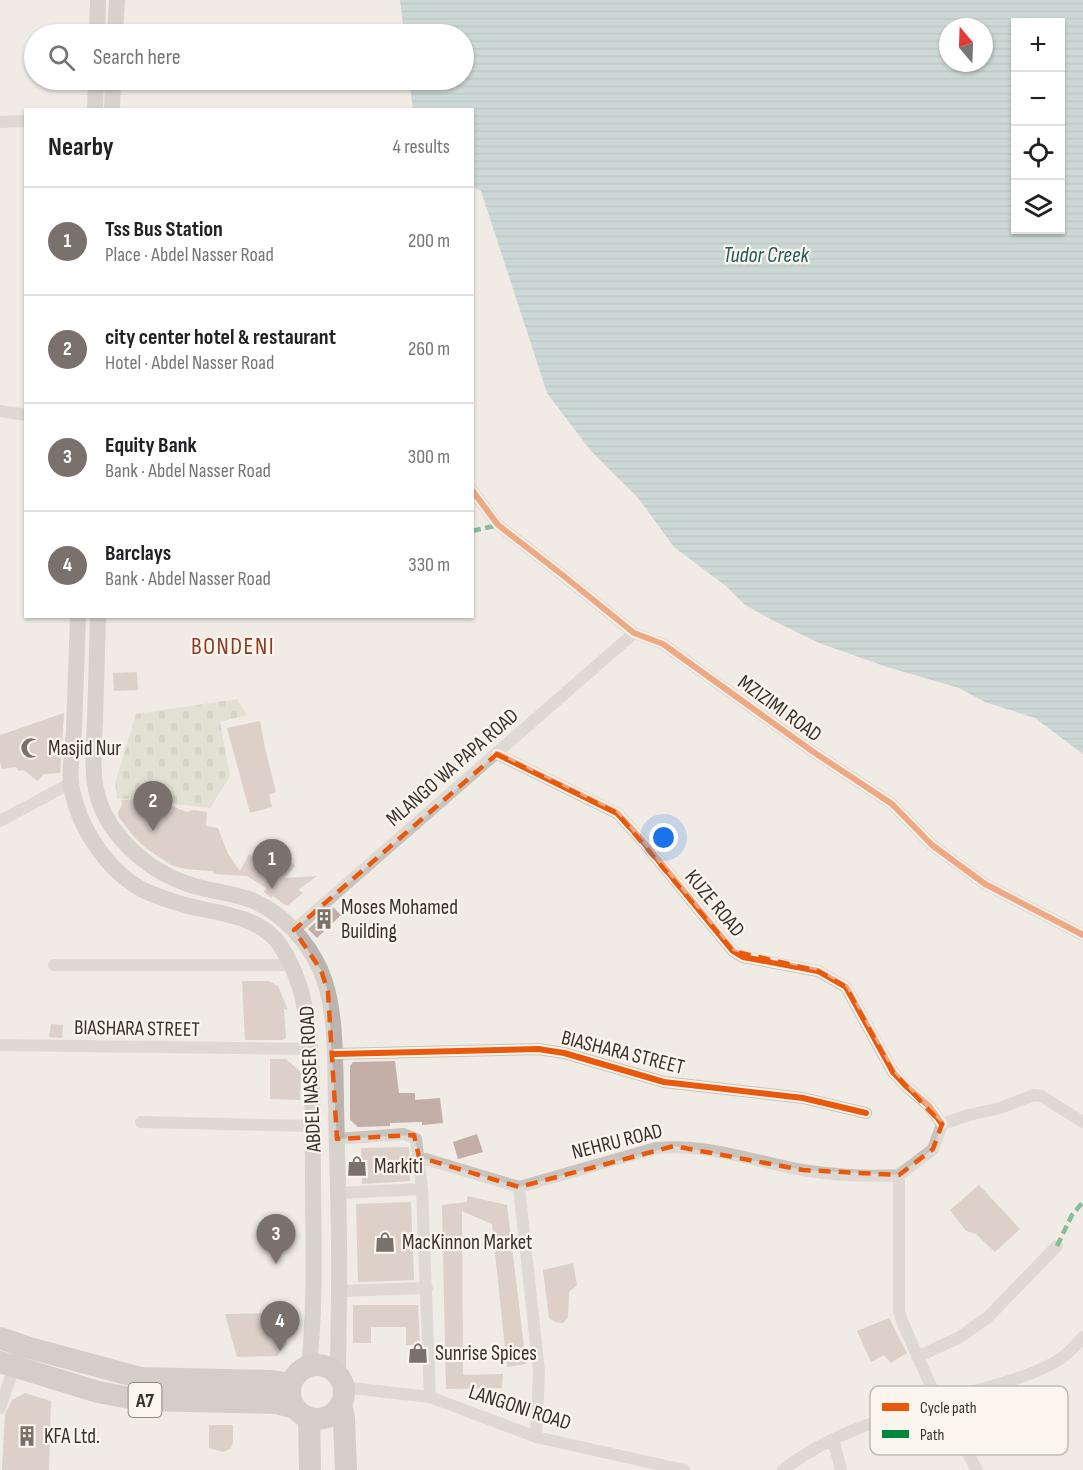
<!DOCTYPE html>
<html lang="en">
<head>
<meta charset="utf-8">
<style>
  body { margin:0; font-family:"Sofia Sans Condensed",sans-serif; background:#f2f2f2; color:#202124 }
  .controls { position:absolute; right:18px; top:18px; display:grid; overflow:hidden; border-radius:0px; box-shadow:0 2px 4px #0004 }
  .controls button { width:54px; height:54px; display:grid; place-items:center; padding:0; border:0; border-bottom:2px solid #e0e0e0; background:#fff; color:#202124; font:30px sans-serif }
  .compass { position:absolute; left:939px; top:18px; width:54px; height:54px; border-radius:50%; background:#fff; box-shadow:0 2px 4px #0004; rotate:341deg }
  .you { position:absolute; left:664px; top:838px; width:21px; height:21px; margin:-15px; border:4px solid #fff; border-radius:50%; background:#1a73e8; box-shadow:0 0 0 9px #1a73e833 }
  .badge { display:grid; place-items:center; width:39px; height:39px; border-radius:50%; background:#7a716c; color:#fff; font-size:20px; font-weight:700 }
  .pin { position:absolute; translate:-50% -50px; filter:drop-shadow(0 2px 3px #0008) }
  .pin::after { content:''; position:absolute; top:32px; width:21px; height:18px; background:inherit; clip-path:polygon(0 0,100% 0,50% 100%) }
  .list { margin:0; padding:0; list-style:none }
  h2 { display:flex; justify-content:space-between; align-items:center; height:78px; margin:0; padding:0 24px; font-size:26px }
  h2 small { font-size:20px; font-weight:400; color:#757577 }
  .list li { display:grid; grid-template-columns:39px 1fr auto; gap:18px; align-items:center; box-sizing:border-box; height:108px; padding:0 24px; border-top:2px solid #e0e0e0 }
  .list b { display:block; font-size:22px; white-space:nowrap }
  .list p { margin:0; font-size:20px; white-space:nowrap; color:#757577 }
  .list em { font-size:20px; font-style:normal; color:#757577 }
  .icon { flex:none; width:33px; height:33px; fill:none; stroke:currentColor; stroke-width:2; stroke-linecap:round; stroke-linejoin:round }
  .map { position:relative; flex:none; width:1083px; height:1470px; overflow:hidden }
  .search { position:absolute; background:#fff; box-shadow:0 2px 4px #0004; left:24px; top:24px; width:450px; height:66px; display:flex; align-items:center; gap:15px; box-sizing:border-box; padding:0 21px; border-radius:33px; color:#757577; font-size:22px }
  .panel { position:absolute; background:#fff; box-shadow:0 2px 4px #0004; left:24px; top:108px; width:450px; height:510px; border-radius:0px }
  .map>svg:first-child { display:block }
  .cemetery { fill:url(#cemetery-stones) }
  .water { fill:url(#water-rules); fill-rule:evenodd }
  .building { fill:#c3afa7 }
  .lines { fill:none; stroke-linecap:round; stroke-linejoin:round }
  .street { stroke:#c9c3be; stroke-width:12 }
  .secondary { stroke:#bab3ae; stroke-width:16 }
  .highway { stroke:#afaaa4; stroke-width:22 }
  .quiet { stroke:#00873e; stroke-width:4.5; stroke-dasharray:9 4.5; stroke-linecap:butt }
  .cycleway-casing { stroke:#fbf5ee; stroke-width:10 }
  .cycleway { stroke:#e8590c; stroke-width:6 }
  .marked { fill:none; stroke:#e8590c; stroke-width:4.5; stroke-dasharray:12 8; stroke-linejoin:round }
  .labels { text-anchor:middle; stroke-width:4.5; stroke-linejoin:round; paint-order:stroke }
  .shield { fill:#fbf5ee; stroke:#756b66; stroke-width:1.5 }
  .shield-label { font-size:20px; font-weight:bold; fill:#3b302b }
  .street-label { font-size:21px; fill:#3b302b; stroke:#fbf5ee }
  .poi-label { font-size:21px; fill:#3b302b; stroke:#fbf5ee; text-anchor:start }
  .water-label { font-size:22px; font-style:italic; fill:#1f5a5e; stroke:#fbf5ee }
  .quarter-label { font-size:24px; letter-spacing:1.5px; fill:#8c3b22; stroke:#fbf5ee }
  .key { fill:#fbf5ee; stroke:#c1bab4; stroke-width:1.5 }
  .key-label { font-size:16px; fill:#3b302b }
</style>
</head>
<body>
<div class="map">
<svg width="1083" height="1470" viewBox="0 0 1083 1470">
  <defs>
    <pattern id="cemetery-stones" width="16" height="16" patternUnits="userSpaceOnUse" patternTransform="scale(1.5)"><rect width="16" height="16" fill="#d1d6bf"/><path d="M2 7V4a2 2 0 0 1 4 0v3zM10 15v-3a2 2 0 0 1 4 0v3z" fill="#b4b8a4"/></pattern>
    <pattern id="water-rules" width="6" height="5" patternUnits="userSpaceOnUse" patternTransform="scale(1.5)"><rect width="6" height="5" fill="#a1c2c1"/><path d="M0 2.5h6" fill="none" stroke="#849e9d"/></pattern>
  </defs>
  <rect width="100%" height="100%" fill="#f0ebe5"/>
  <!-- cemetery -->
  <path class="cemetery" d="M237 699 247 715 220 722 230 776 210 808C179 806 148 797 117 799L115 783 136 714Z"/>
  <!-- water -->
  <path class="water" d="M400 0H1083V754L1035 718 985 702 959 688 887 667 819 643 776 622 745 605 726 586 674 547 639 499 591 451 547 393 481 191 473 187 472 110 413 109 409 80H464V34H404ZM1016 22H1060V230H1016ZM948 27H984V63H948Z"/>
  <!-- building -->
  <path class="building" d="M137 672 138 690 114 691 113 673Z
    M64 713 60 773 44 774 37 781 24 770 19 771 16 767 2 769 0 762V735Z
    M260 721 265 748 276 792 269 795 272 807 250 813 227 728Z
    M135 799 172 806 187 812 194 810 207 812 206 826 218 828 228 854 240 871 249 854 271 869 274 861H277V856L289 858 295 866 284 878 317 876 298 890 303 893 287 906 273 896 271 898 264 892 266 888 247 876 214 874 213 871 185 869 171 865 147 849 135 838 118 816V812L122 805 121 800Z
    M333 907 341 915 317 938 308 929Z
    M242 981H269L278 986 288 1010 284 1009 286 1038 283 1040H245Z
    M51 1024 63 1025 62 1038 49 1037Z
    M270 1059H286L301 1072 300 1100 270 1099Z
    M395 1061 399 1093H415V1100L440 1098 443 1123 422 1125V1122L390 1123V1126L358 1127 350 1120V1066L353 1062Z
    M477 1134 483 1152 458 1159 453 1142Z
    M409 1147 410 1181 362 1184 361 1148Z
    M979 1185 1020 1229 995 1252 976 1234 966 1231 950 1210Z
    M467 1196 507 1205 526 1364 507 1367 492 1224 462 1211 463 1375 503 1374 502 1388 446 1389 442 1205 467 1202Z
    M411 1202 414 1280 358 1282 356 1204Z
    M573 1263 577 1285 569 1292 568 1317 563 1323 555 1322 549 1318 543 1270Z
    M353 1305H418L420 1345H406V1327H371V1343H353Z
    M283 1313 287 1344 277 1356 237 1357 225 1314Z
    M889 1318 907 1353 891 1363 884 1355 871 1362 857 1331Z
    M25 1393 51 1401 49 1470H2L5 1414 12 1400Z
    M209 1425H233V1442L231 1448 223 1452 209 1448Z"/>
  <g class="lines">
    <!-- street -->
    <path class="street" d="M0 122 26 121
      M0 411 26 415
      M472 490 498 525 560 573 634 633 663 644 812 751 892 804 932 845 985 884 1083 935
      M497 754 617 813 641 839 733 951 743 957 818 971 846 987 893 1072 906 1086 929 1106 942 1124
      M0 821 71 783
      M294 930 634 633
      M54 965H291
      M0 1045 309 1049
      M335 1054 538 1049 564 1053 664 1082 803 1098 866 1113
      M141 1122 312 1126
      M942 1124 933 1149 899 1175V1311L902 1321 938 1402 977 1470
      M942 1124 969 1115 1000 1108 1034 1095 1041 1096 1083 1122
      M337 1139 404 1134 416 1139 422 1189 430 1397
      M419 1157 519 1187 656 1148C706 1143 754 1161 802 1170 834 1175 867 1177 899 1175
      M519 1187 539 1372 536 1437
      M338 1193 422 1189
      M339 1291 427 1288
      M917 1357 960 1337 988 1317 1057 1246
      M343 1387 430 1397 536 1437 684 1470
      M0 1408 14 1367
      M833 1439 841 1470
      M783 1470C835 1429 903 1413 965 1394 994 1385 1034 1376 1060 1359 1069 1353 1076 1345 1083 1337"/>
    <!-- secondary -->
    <path class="secondary" d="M97 34 98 0
      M115 34 117 0
      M95 110 96 80
      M112 110 113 80
      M78 616C77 654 75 692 74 730 73 747 69 767 71 784 77 825 106 870 143 890 155 896 169 900 181 904 213 913 254 914 277 941 290 958 300 983 304 1004 314 1058 312 1116 313 1171 313 1236 316 1301 309 1366
      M98 616C97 651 96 686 95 721 94 741 92 764 95 784 102 831 144 868 185 883 208 892 234 892 256 902 284 915 307 941 320 969 337 1005 335 1064 336 1103 337 1165 340 1227 339 1289 339 1318 338 1347 338 1375"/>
    <!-- highway -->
    <path class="highway" d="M0 1338 26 1347 141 1378 272 1381 291 1384
      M0 1362 98 1392 140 1400 276 1403 294 1408
      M290 1392a27 27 0 1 1 54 0a27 27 0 1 1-54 0Z
      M341 1404 344 1419 346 1470
      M309 1418 310 1470"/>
    <!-- quiet -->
    <path class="quiet" d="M472 531 498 525
      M1057 1246 1072 1215 1083 1202"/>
    <!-- cycleway casing -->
    <g class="cycleway-casing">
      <path id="cycleway" d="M472 490 498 525 560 573 634 633 663 644 812 751 892 804 932 845 985 884 1083 935
        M497 754 617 813 641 839 733 951 743 957 818 971 846 987 893 1072 906 1086 929 1106 942 1124
        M335 1054 538 1049 564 1053 664 1082 803 1098 866 1113"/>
    </g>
    <!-- cycleway -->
    <use href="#cycleway" class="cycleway"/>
  </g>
  <!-- marked area -->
  <path d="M0 0H1083V1470H0ZM497 754 617 813 733 951 818 971 846 987 893 1072 942 1124 933 1149 899 1175 803 1170 674 1146 519 1187 419 1157 414 1135 337 1139 328 992 321 970 294 930Z" fill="#f0ebe5" fill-opacity=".55" fill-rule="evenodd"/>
  <path class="marked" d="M497 754 617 813 733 951 818 971 846 987 893 1072 942 1124 933 1149 899 1175 803 1170 674 1146 519 1187 419 1157 414 1135 337 1139 328 992 321 970 294 930Z"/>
  <!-- icons -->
  <defs>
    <g id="mosque-bare" transform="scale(1.62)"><path d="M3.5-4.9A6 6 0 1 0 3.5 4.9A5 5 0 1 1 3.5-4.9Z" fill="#7a716c" stroke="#fbf5ee" stroke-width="2.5" paint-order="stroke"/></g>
    <g id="building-bare" transform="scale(1.62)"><path d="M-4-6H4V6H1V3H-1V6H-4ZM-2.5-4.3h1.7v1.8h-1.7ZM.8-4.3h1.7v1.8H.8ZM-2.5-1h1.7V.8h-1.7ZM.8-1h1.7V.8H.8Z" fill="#7a716c" stroke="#fbf5ee" stroke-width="2.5" paint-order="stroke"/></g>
    <g id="shop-bare" transform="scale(1.62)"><path d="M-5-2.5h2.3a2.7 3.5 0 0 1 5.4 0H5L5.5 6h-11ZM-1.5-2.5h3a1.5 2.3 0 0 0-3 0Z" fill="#7a716c" stroke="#fbf5ee" stroke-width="2.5" paint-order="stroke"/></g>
  </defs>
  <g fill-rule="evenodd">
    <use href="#mosque-bare" x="31" y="748"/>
    <use href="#building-bare" x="324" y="919"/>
    <use href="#shop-bare" x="357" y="1166"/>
    <use href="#shop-bare" x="385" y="1242"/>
    <use href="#shop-bare" x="418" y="1353"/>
    <use href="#building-bare" x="27" y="1436"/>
  </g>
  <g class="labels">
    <!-- shield labels -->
    <rect class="shield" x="128.5" y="1383" width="33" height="34" rx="4.5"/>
    <g class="shield-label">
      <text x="145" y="1407">A7</text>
    </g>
    <!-- street labels -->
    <g class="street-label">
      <text transform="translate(780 708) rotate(36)" y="7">MZIZIMI ROAD</text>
      <text transform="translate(452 767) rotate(-41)" y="7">MLANGO WA PAPA ROAD</text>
      <text transform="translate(715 903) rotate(50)" y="7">KUZE ROAD</text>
      <text transform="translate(137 1028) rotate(1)" y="7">BIASHARA STREET</text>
      <text transform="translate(623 1052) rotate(14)" y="7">BIASHARA STREET</text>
      <text transform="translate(310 1079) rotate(-93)" y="7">ABDEL NASSER ROAD</text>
      <text transform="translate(617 1141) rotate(-14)" y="7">NEHRU ROAD</text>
      <text transform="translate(520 1407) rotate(18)" y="7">LANGONI ROAD</text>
    </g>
    <!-- poi labels -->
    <g class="poi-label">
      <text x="48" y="755">Masjid Nur</text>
      <text x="341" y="914">Moses Mohamed<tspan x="341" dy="24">Building</tspan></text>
      <text x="374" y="1173">Markiti</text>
      <text x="402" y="1249">MacKinnon Market</text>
      <text x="435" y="1360">Sunrise Spices</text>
      <text x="44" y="1443">KFA Ltd.</text>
    </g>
    <!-- water labels -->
    <g class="water-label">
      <text x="766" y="262">Tudor Creek</text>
    </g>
    <!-- quarter labels -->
    <g class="quarter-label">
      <text x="233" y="654">BONDENI</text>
    </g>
  </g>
  <!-- legend -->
  <rect x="870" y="1386" width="198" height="69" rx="9" class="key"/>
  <rect x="882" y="1403" width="27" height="8" fill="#e8590c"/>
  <rect x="882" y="1430" width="27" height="8" fill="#00873e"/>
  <g class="key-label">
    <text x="920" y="1413">Cycle path</text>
    <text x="920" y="1440">Path</text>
  </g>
</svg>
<div class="controls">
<button>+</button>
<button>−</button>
<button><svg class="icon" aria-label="locate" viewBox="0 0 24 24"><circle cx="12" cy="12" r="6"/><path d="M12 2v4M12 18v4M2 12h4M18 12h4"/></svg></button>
<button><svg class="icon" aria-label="layers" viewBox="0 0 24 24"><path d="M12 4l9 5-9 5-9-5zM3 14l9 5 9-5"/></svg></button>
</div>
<svg class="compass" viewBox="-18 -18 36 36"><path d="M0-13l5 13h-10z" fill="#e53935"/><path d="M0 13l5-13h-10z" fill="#757577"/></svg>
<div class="you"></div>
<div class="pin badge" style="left:272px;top:889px">1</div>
<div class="pin badge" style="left:153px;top:831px">2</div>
<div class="pin badge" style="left:276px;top:1264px">3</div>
<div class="pin badge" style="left:280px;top:1351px">4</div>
<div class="search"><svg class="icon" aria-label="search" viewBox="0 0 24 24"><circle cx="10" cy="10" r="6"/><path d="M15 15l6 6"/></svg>Search here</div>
<section class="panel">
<h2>Nearby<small>4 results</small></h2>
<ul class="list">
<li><span class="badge">1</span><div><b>Tss Bus Station</b><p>Place · Abdel Nasser Road</p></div><em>200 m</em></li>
<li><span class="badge">2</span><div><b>city center hotel &amp; restaurant</b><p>Hotel · Abdel Nasser Road</p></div><em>260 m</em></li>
<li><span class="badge">3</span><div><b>Equity Bank</b><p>Bank · Abdel Nasser Road</p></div><em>300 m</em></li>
<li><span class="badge">4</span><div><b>Barclays</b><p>Bank · Abdel Nasser Road</p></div><em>330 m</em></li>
</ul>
</section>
</div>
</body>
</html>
